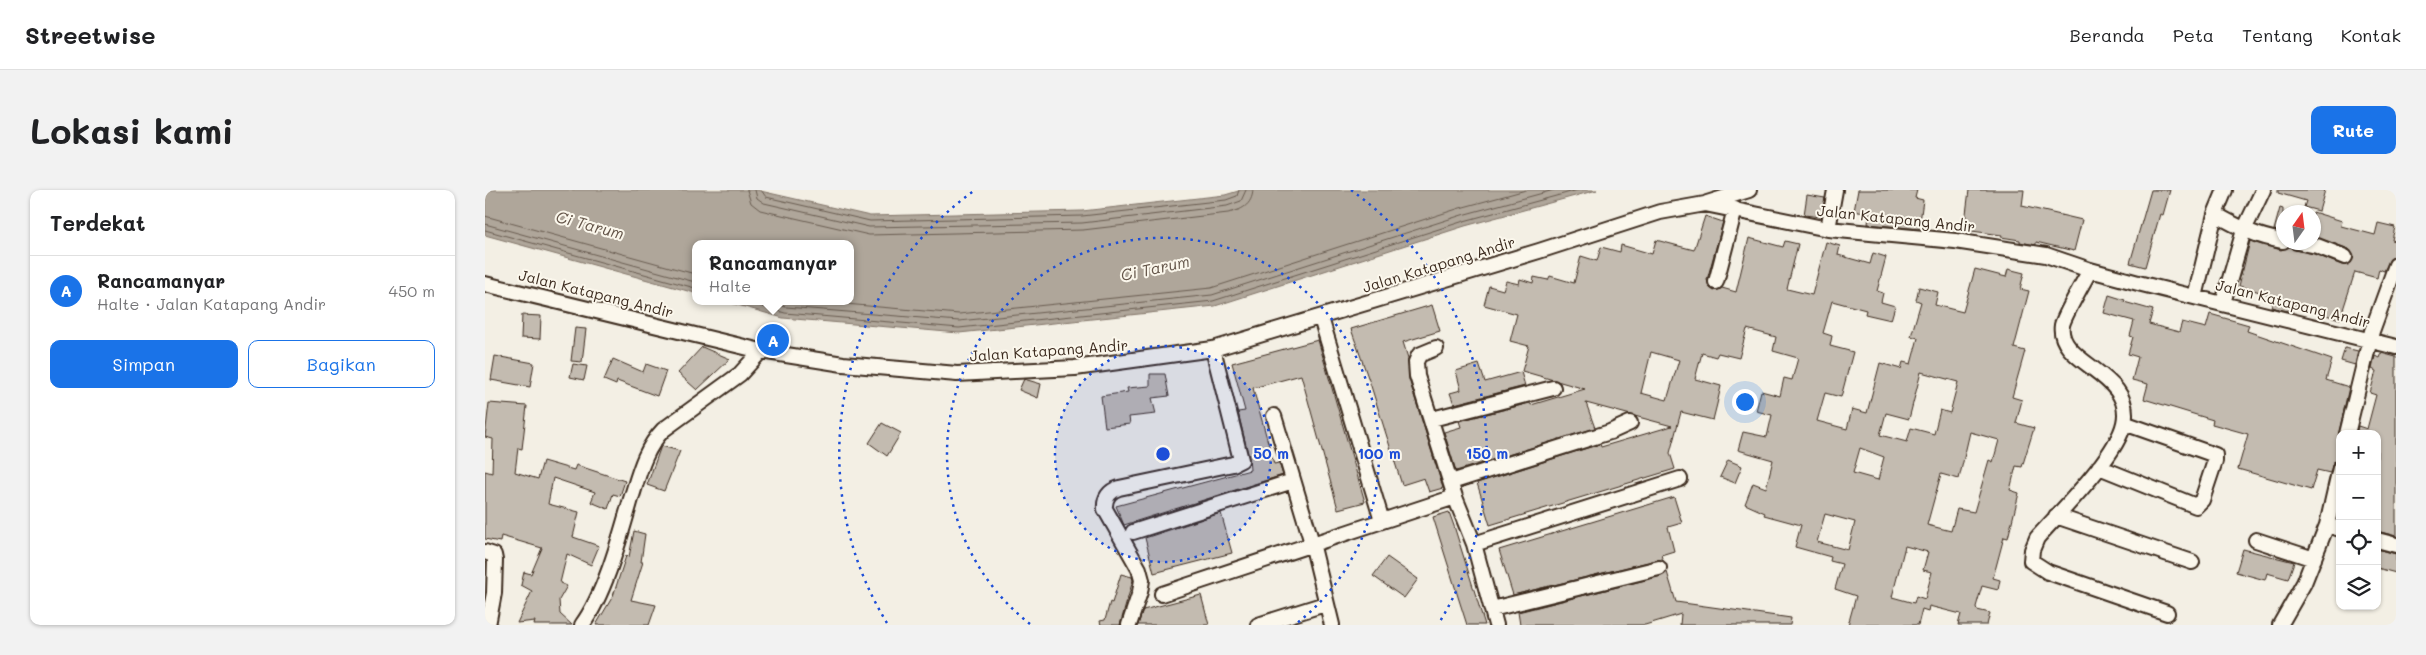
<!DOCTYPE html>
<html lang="id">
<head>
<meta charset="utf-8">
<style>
  body { margin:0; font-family:Mali,sans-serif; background:#f2f2f2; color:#202124 }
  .controls { position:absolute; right:15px; bottom:15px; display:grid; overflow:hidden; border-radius:10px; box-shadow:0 1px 4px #0004 }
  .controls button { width:45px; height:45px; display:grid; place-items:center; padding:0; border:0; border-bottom:1px solid #e0e0e0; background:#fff; color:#202124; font:25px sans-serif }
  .compass { position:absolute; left:1791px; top:15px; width:45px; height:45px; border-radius:50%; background:#fff; box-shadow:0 1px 4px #0004; rotate:14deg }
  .you { position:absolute; left:1259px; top:211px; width:18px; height:18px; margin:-12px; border:4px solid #fff; border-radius:50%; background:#1a73e8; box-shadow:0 0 0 8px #1a73e833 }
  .badge { display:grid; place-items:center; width:32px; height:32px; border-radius:50%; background:#1a73e8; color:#fff; font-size:16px; font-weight:700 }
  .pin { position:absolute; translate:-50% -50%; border:2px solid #fff; box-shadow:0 1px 5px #0006 }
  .popup { position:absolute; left:207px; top:50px; width:162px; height:65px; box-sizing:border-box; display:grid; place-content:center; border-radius:10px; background:#fff; filter:drop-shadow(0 1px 4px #0005); font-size:16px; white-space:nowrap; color:#757577 }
  .popup b { font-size:19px; color:#202124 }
  .popup::after { content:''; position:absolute; left:50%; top:100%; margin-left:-10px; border:10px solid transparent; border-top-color:#fff }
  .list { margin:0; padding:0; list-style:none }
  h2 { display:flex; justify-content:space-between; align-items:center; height:65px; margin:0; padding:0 20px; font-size:21px }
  h2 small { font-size:16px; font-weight:400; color:#757577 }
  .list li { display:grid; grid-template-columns:32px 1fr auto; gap:15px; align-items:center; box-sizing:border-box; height:70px; padding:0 20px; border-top:1px solid #e0e0e0 }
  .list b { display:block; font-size:19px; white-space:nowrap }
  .list p { margin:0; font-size:16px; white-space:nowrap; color:#757577 }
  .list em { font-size:16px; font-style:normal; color:#757577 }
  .actions { display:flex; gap:10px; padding:15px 20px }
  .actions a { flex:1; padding:11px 0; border:1px solid #1a73e8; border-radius:10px; text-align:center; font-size:18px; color:#1a73e8 }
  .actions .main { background:#1a73e8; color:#fff }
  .icon { flex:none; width:28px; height:28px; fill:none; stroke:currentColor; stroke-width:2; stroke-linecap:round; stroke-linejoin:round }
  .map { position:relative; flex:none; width:1911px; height:435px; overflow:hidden; border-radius:10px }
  header { display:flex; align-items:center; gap:30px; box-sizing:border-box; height:70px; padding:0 25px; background:#fff; border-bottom:1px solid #e0e0e0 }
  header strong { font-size:24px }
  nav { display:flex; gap:28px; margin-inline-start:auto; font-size:18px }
  .intro { display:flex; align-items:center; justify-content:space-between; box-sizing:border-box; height:120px; padding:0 30px }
  h1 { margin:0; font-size:35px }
  .button { padding:12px 22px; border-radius:10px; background:#1a73e8; color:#fff; font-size:18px; font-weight:700 }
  main { display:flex; gap:30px; padding:0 30px }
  aside { flex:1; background:#fff; border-radius:10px; box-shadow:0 1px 4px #0004 }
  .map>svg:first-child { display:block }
  .water { fill:#afa69a; stroke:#817468 }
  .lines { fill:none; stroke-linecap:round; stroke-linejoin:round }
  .shore { stroke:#695c50; stroke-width:1 }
  .building { fill:#c3bbb0; stroke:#3b2a1e; fill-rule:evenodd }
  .minor-casing { stroke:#3b2a1e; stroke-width:18 }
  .minor { stroke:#fbf7ec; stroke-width:14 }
  .ring { fill:none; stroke:#1d4ed8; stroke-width:2.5; stroke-dasharray:2.5 5 }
  .labels { text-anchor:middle; stroke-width:4; stroke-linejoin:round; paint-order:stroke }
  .street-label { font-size:15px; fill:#3b2a1e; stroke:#fbf7ec }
  .water-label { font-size:16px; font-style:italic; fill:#645549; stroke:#fbf7ec }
  .centre { fill:#1d4ed8; stroke:#fbf7ec; stroke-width:2.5 }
  .ring-label { font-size:15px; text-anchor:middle; font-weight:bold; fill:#1d4ed8; stroke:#fbf7ec; stroke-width:4; stroke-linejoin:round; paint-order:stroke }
</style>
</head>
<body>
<header>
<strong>Streetwise</strong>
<nav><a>Beranda</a><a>Peta</a><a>Tentang</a><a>Kontak</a></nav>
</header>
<div class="intro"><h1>Lokasi kami</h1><a class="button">Rute</a></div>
<main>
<aside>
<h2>Terdekat<small></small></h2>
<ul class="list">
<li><span class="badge">A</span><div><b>Rancamanyar</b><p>Halte · Jalan Katapang Andir</p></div><em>450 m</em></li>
</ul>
<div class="actions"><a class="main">Simpan</a><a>Bagikan</a></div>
</aside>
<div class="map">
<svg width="1911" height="435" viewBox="0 0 1911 435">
  <rect width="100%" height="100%" fill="#f3efe4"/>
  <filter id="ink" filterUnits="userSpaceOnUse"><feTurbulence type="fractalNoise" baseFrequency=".02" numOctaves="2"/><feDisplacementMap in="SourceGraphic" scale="10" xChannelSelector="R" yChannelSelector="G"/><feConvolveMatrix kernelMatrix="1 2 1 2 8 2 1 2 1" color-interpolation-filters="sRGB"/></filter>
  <g filter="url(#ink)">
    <!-- water -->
    <path class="water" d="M0 0H271L385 26 597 21 740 5 757 0H1112L980 36 730 116 474 143 298 128 239 111H366V54H210V103L0 45Z"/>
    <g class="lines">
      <!-- shore -->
      <path class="shore" d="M262 0 266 13 275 20 384 45 598 40 743 23C756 20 767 16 768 0
        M270 0 272 8 279 13 384 37 597 33 742 16 756 11 761 0
        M276 0 281 7 385 31 597 26 741 10 752 6 754 0
        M0 26 210 84
        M0 34 210 92
        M0 40 210 98
        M258 111 300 123 474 138 728 111 979 31 1093 0
        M281 111 301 117 474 131 727 105 977 25 1069 0
        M326 111 474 124 726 98 975 18 1041 0"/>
    </g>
    <!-- building -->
    <path class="building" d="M1373 0H1432L1430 8 1438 10 1434 39 1383 34 1384 24 1369 21Z
      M1484 0H1539L1537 16 1597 30 1589 61 1551 52V55L1535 52V50L1516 47 1517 45 1479 40Z
      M1666 0H1685L1678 25 1675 24 1660 77 1645 73Z
      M1793 0H1840L1834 21 1819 17 1821 11 1793 3Z
      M1322 5 1340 8 1336 27 1319 25Z
      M1795 18 1798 19V42L1789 40Z
      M1828 22 1857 31 1856 36 1890 45 1893 33 1910 37 1907 50 1911 51V66L1905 69 1899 81 1894 79 1892 88 1870 82 1855 129 1809 116 1807 122 1786 117 1789 106 1754 96 1765 51 1796 60 1805 56 1810 60 1830 64 1857 75 1866 73 1869 66 1864 59 1828 46Z
      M1220 26 1238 32 1222 90 1225 98 1229 101 1237 98 1251 102 1264 48 1298 57 1300 51 1313 54 1302 99 1327 105 1341 52 1355 56 1353 65 1385 74 1388 63 1401 67 1392 101 1398 103 1396 112 1410 116 1406 130 1380 124 1381 120 1347 111 1338 143 1347 146 1345 156 1368 162 1356 207 1340 203 1332 231 1362 239 1367 219 1382 223 1395 173 1416 179 1418 172 1426 174 1433 148 1426 146 1436 112 1431 110 1434 97 1453 102 1450 115 1478 122 1490 79 1521 87 1523 79 1539 83 1535 99 1544 101 1529 158 1540 161 1527 207 1537 210 1531 233 1549 238 1537 277 1531 276 1525 300 1534 303 1523 348 1519 347 1508 388 1515 390 1513 400 1497 396 1491 417 1492 420 1505 423 1502 435H1473L1476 424 1444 416 1443 421 1437 419 1433 435H1363L1371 406 1350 399 1357 374 1345 371 1346 367 1310 357 1316 335 1279 325 1280 323 1260 314 1268 293 1281 298 1288 270 1253 260 1258 242 1282 247 1287 225 1271 221 1276 201 1295 206 1299 188 1307 190 1313 168 1288 161 1291 147 1262 139 1254 168 1233 163 1231 167 1217 163 1210 189 1236 196 1232 214 1228 230 1196 222 1185 263 1190 279 1005 335 992 293 1115 254 1116 257 1187 236 1101 213 1110 238 971 281 959 242 976 237 974 231 1045 213 1046 215 1100 199 1037 181 1044 156 1025 151 1032 124 999 115 1004 96 1018 100 1021 91 1034 94 1035 89 1048 93 1049 87 1063 90 1065 86 1089 93 1096 66 1112 71 1116 57 1135 62 1136 55 1167 64 1171 50 1209 60ZM1166 162 1194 170 1182 210 1156 203ZM1436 182 1473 192 1465 223 1455 220 1449 244 1426 238 1422 252 1395 245 1401 223 1424 229ZM1485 242 1514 250 1508 272 1504 270 1489 322 1472 319 1466 341 1442 335 1456 284 1474 289ZM1375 258 1399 267 1393 290 1368 283ZM1340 324 1370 332 1363 360 1332 352ZM1420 356 1443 362 1438 380 1447 382 1440 409 1431 406 1429 413 1407 407Z
      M1624 105 1640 110 1639 112 1668 120 1664 134 1694 142 1697 132 1721 138 1725 124 1764 135 1762 141 1847 170 1841 190 1864 197 1854 242 1855 266 1854 270 1848 272 1845 283 1832 280 1826 300 1753 279 1763 244 1727 234 1728 230 1659 209 1663 194 1647 190 1653 167 1643 164 1648 147 1645 146 1649 131 1619 123Z
      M947 115 955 141 918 152 923 168 924 189 958 298 944 302 939 288 917 295 886 196 866 139Z
      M37 125 56 126 55 149 36 148Z
      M90 138 101 139 97 172 86 171Z
      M833 150 880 312 853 319 816 185 768 198 789 274 794 273 798 285 639 335 631 316 765 280 764 268 753 222 760 221 747 173Z
      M217 157 245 169 212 200 193 183Z
      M1860 158 1873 161 1870 175 1856 171Z
      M1896 163 1911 167V346L1892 341V244H1871L1873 236 1882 239 1891 205 1885 203 1891 181 1887 179 1890 166 1894 168Z
      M10 166 49 173 45 197 6 190Z
      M128 169 158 182 161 174 181 181 172 206 132 191 131 195 119 190Z
      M88 174 102 176 99 190 85 187Z
      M994 174 1000 192 1036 182 1040 196 969 214 965 203 976 200 971 181Z
      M665 184H680L684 206 667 208 671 224 644 227 645 234 620 237 616 206 643 202 642 198 665 196Z
      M539 189 556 194 553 208 534 200Z
      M4 213 42 216 37 259 33 258 30 282 53 289 58 271 89 280 91 275 140 291 135 306 128 304 123 319 106 312 110 302 68 288 63 314 94 322 88 347 114 356 106 375 82 364 75 393 82 396 74 410 75 424 87 435H49L50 431 32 433 47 401 36 395 39 382 46 384 57 358 16 346 15 352 0 349V281L7 283 8 249 0 247Z
      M397 233 416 243 402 266 384 253Z
      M176 256 195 261 179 301 162 295Z
      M1243 270 1257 276 1250 293 1235 287Z
      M1189 307 1197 333 1183 337 1189 361 1176 365 1178 371 1172 370 1028 405 1014 360Z
      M964 322 969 336 1000 435H982L975 413 948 327Z
      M736 323 747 363 669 383 660 348Z
      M149 341 160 344 156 372H158L146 410 171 415 164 435H111L128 406 141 366 144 367Z
      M1758 359 1809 372 1803 389 1782 383 1780 390 1751 382Z
      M1892 359 1911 364V383L1892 378Z
      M902 367 933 389 919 408 888 386Z
      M1182 382 1191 412 1306 428 1305 435H1195L1196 424 1160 435H1035L1033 422 1176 386Z
      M636 384 647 387 648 390 635 435H616L615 431 620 430 625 412 627 413Z
      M716 405 724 435H653L658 420Z"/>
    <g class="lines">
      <!-- minor casing -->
      <g class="minor-casing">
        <path id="minor" d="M1222 13 1264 0
          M1730 24 1740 0
          M1343 39 1350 0
          M1812 52 1832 56 1860 67
          M1605 80C1599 91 1579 126 1577 135 1571 174 1650 183 1639 233 1632 266 1575 322 1552 348L1547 360 1546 371 1563 382 1682 423
          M1231 92 1250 19
          M0 94 276 161 358 174 472 184 590 178 728 159 1054 61 1175 22 1220 14 1343 39 1470 51 1561 65 1605 80 1657 94 1911 157
          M1710 107 1730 24C1753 37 1772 47 1798 51
          M1738 113 1759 40 1778 0
          M951 158 934 165 931 172 932 186 970 307 989 354 1011 435
          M789 226 827 353 847 435
          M947 229 1068 198
          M1862 244 1887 141 1911 75
          M1614 277 1711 316 1717 310 1730 271V265L1639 233
          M966 292 1125 242 1145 233
          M1571 326 1707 372
          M897 331 970 307
          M1842 335 1855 339
          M648 342 808 291
          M1771 350 1829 369
          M1892 350 1911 355
          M989 354 1195 289
          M0 362 9 365 10 370 9 403 3 435
          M677 404 897 331 836 128
          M1007 419 1174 378
          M97 435C120 404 135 347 146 309 154 284 159 260 178 240L255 184 276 161
          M644 435 655 402 657 390 654 379 620 319C619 308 624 301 634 298L748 274 756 270 728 159
          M773 435 840 414
          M1795 435 1819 393 1842 335 1855 278"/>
      </g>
      <!-- minor -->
      <use href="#minor" class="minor"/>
    </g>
  </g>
  <!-- distance rings -->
  <circle cx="678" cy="264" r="108" fill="#1d4ed8" fill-opacity=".12"/>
  <g class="ring">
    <circle cx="678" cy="264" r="108"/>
    <path d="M545 434A216 216 0 1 1 811 434"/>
    <path d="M402 433A324 324 0 0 1 490 0M866 0A324 324 0 0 1 954 433"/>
  </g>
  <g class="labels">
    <!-- street labels -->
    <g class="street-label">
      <text transform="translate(1411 29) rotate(6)" y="5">Jalan Katapang Andir</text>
      <text transform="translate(954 75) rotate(-17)" y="5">Jalan Katapang Andir</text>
      <text transform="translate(111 104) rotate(14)" y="5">Jalan Katapang Andir</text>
      <text transform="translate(1808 114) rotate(14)" y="5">Jalan Katapang Andir</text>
      <text transform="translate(564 161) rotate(-4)" y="5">Jalan Katapang Andir</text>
    </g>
    <!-- water labels -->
    <g class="water-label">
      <text transform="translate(105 35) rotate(15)" y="6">Ci Tarum</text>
      <text transform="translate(670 78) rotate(-12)" y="6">Ci Tarum</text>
    </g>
  </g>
  <circle cx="678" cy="264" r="8" class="centre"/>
  <g class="ring-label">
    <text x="786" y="269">50 m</text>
    <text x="894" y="269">100 m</text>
    <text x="1002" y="269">150 m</text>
  </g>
</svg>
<div class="controls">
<button>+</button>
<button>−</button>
<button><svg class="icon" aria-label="locate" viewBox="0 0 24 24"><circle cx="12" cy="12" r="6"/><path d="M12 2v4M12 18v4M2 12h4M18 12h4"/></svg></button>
<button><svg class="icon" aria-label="layers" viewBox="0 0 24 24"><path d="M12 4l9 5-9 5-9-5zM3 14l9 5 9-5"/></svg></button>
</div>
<svg class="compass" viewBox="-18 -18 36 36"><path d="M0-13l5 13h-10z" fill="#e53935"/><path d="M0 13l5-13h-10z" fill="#757577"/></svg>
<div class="you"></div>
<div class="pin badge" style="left:288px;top:150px">A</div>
<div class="popup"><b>Rancamanyar</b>Halte</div>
</div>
</main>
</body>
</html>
